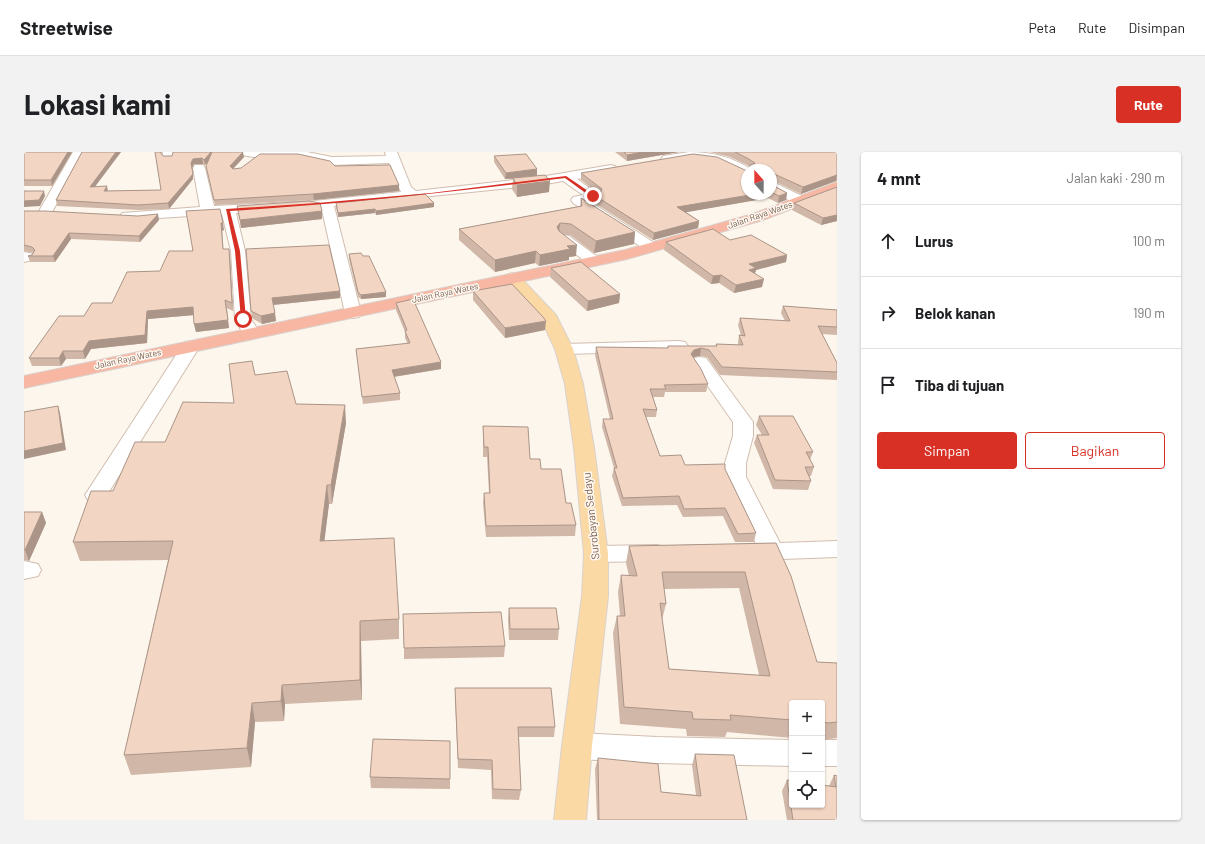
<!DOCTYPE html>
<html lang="id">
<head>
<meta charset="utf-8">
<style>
  body { margin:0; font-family:Barlow,sans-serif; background:#f2f2f2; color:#202124 }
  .controls { position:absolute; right:12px; bottom:12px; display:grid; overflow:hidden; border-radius:4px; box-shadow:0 1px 3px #0004 }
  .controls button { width:36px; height:36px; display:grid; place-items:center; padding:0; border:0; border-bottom:1px solid #e0e0e0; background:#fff; color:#202124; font:20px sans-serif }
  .compass { position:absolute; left:717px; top:12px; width:36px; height:36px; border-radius:50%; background:#fff; box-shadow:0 1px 3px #0004; rotate:339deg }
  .stop { position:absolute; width:12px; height:12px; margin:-9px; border:3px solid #d93025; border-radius:50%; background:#fff }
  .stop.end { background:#d93025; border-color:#fff; box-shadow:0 1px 4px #0008 }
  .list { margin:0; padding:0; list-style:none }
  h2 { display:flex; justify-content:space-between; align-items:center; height:52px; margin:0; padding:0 16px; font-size:17px }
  h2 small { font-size:13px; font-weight:400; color:#757577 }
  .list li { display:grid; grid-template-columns:26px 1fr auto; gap:12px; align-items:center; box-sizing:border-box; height:72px; padding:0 16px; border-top:1px solid #e0e0e0 }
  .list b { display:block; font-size:15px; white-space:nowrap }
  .list em { font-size:13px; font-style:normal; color:#757577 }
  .actions { display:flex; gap:8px; padding:12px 16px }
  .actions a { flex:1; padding:9px 0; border:1px solid #d93025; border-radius:4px; text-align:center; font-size:14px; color:#d93025 }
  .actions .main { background:#d93025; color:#fff }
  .icon { flex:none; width:22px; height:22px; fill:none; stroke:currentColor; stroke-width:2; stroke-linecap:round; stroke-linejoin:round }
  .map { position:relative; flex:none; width:813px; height:668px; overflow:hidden; border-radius:4px }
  header { display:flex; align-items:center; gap:24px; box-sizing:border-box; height:56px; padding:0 20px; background:#fff; border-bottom:1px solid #e0e0e0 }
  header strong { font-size:19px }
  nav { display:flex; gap:22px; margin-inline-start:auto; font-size:14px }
  .intro { display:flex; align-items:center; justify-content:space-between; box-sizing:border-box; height:96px; padding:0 24px }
  h1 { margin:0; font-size:28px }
  .button { padding:10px 18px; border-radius:4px; background:#d93025; color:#fff; font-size:14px; font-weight:700 }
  main { display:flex; gap:24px; padding:0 24px }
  aside { flex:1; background:#fff; border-radius:4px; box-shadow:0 1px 3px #0004 }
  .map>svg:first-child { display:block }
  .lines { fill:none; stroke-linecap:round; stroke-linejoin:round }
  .minor-casing { stroke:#d1beb0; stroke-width:2 }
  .major-casing { stroke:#dad1cd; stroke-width:2 }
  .highway-casing { stroke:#dad1cd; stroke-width:2 }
  .minor { fill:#fff; fill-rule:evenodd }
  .major { fill:#fbd9a5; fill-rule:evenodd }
  .highway { fill:#f7b7a3; fill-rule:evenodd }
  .wall { fill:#d1b7a8; fill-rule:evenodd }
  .shaded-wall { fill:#aa9588 }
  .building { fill:#f3d5c3; stroke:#aa9588; fill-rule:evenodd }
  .route { fill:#d93025 }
  .labels { text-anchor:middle; stroke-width:3; stroke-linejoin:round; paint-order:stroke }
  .far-street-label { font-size:9px; fill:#7a5c4d; stroke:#fffaf3 }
  .street-label { font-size:11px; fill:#7a5c4d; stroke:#fffaf3 }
</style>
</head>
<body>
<header>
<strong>Streetwise</strong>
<nav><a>Peta</a><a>Rute</a><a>Disimpan</a></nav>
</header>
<div class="intro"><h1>Lokasi kami</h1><a class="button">Rute</a></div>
<main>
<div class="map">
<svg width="813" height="668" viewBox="0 0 813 668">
  <rect width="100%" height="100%" fill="#fdf6ec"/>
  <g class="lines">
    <!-- minor casing -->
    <g class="minor-casing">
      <path id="minor" d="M49 0H61L27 62 22 63 17 62 15 59Z
        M139 0H151L148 8H140L138 5Z
        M216 0H283L308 5 362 4 361 0H373L387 35 392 39 516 25 587 13 591 14 593 17 591 20 553 27 576 44 574 47 565 49 632 92 634 95 632 98 627 99 622 98 549 51 547 48 549 45 559 43 539 29 516 33 310 54 337 161 335 165 329 166 323 165 321 161 298 58 286 56 212 61 221 99 227 167 236 181 233 185 227 186 221 185 211 167 207 99 198 62 103 68 98 67 96 64 98 61 176 55 169 16 171 13H179L181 16 190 54 290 49 377 40 365 11 308 13 275 6 240 7 218 3Z
        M665 0C688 0 709 5 728 18H723V24C709 20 697 9 682 7 668 5 651 13 639 10L637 7 639 4Z
        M747 29 782 46 784 49 782 52H772L747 38Z
        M540 83 545 84 575 106 578 109 575 112 570 114 565 112 535 90 533 87 535 84Z
        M0 100 9 102 12 105 9 108 0 110Z
        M167 189 173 190 176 194 83 343 80 348 72 350 64 348 61 343 158 194 161 190Z
        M655 189 661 190 664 194 661 198 655 199 540 202 534 201 531 197 534 193 540 192Z
        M676 205 682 206 729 270V284L722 311V325L756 391 813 389V405L728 408 720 406 716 400 720 394 732 392 700 325 701 311 709 284V270L667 210 670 206Z
        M633 393 641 395 645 401 641 407 633 409 572 410 563 408 560 402 563 396 572 394Z
        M0 409 14 412 17 418 14 424 0 427Z
        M553 581 633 585 768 588V614L633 611 553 607 542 603 538 594 542 585Z
        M798 588H813V614H798Z"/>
    </g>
    <!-- major casing -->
    <g class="major-casing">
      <path id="major" d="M488 121 494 123 532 163 549 197 559 232 570 296 584 402V444L568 594 562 668H530L538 594 558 444 560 402 550 296 541 232 531 197 518 169 480 126 482 123Z"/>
    </g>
    <!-- highway casing -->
    <g class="highway-casing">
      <path id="highway" d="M813 30V39L739 68 603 107 0 236V224L601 98 729 62Z"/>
    </g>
    <!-- minor -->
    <use href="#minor" class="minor"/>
    <!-- major -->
    <use href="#major" class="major"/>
    <!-- highway -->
    <use href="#highway" class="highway"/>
  </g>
  <!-- wall -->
  <path class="wall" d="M0 0H48L28 34H0Z
    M58 0H97L71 34 84 39 137 38 131 0H138L137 2 139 4 220 5 209 17 311 14 375 33V39L290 48 191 53 182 14 184 9 181 13 179 12H170L168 16 169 27 145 57 115 58 33 54 32 48Z
    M591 0H655L603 9Z
    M685 0H813V29H812L777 42 748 28V33L763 41 762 48 754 51 744 46 662 60 675 69 674 76 629 88 569 50 570 43 575 42 557 28V21L723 42H747V18H725L726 15 721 12 706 5 690 1Z
    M470 4 513 17V24L525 40 493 45 488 37 489 27H481L470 10Z
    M813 35V69L797 73 768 58 770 51Z
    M557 46 611 80 610 92 570 101 546 83H539L552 104 545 105V108L515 114 511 111 471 120 435 88V77L556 54Z
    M312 51H410V55L352 63 351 61 314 65 312 55Z
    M213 54 298 67 217 76Z
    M0 59 135 68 116 90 47 87 31 110H6L4 104 8 103 10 101 0 99Z
    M162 59 200 78 198 79 199 97 206 105 209 159 203 156 205 176 172 180 170 172V163L124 167 123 191 67 197 61 207H42L37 214H8L5 206 60 164 88 151 169 99Z
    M706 88 763 103 762 110 732 118 731 122 738 135 710 141 695 131 687 132 640 98 642 90Z
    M222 97 316 146 249 153 252 169 238 172 228 166Z
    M325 102 339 104 362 140V145L337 147 334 145 325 107Z
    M527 116 596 142 595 151 563 159 526 125Z
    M449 139 521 178 481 186 449 148Z
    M372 151 417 210V217L370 225 376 241V248L339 252 332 197 384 192 381 186V180L372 158Z
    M759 154 813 158V183L798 182 813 211V228L696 223 683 205 676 204 669 205 684 232 682 240H641L640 245H629L633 258 632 265H622L636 304 661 313 701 317 732 381 730 390H711L699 364 659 365 653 353 598 354 588 324 590 316 578 275 579 267H586L571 203 572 195 643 196 644 194H692V192L714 193V191L715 183H717L714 173 716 166 761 169 757 161Z
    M231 223 272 252 322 271 308 352H305L300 389 375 467V487L337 489 338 548 261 552 260 569 231 570 227 615 107 623 100 603 144 408 56 409 49 390 89 339 141 290 210 251Z
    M735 264 789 300 786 308 790 315 787 324H785L787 329 784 338 749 337 730 291 733 283H738L732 273Z
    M459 274 506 307 517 317 542 351 552 373 551 384 462 385 459 351 460 341H465L463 305H459Z
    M0 360H18L22 371 5 409 0 408Z
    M752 391 793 510 813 511V586L798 588V551H768V586L703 580 701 585 663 584 662 577 596 572 589 481 593 464H596L594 440 597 423 605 424 602 411 605 394ZM715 436 735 523 645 517 638 468 642 452 640 437Z
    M485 456 535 477 534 488H485L484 467Z
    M481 494 480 505 380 507V496Z
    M431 536 531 575 530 585H495L497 638 495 648 468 647 467 618 434 616 431 546Z
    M426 589V637L347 636 346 625Z
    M671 602 723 668H573L571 617 574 606 637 640 672 643 668 613Z
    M810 623 813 624V668H763L758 639 763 628 805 634Z"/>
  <!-- shaded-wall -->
  <path class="shaded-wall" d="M44 0H48L28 34 27 28Z
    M92 0H97L67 40 66 35Z
    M187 0H190L191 2 181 13 180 8Z
    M219 0 220 5 207 19 206 14Z
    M619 0H655L603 9V3Z
    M178 6 179 12H170L168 16 167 11 169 7Z
    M513 17V24L481 27 482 21Z
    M169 22V27L145 57 144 51Z
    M813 23 812 29 777 42 779 35Z
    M526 29 525 40 493 45V33Z
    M375 33V39L290 48 289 42Z
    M83 34 84 40 80 39Z
    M20 39 21 44 16 54 0 55V49Z
    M763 41 762 48 754 51 755 44Z
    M732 42H745L744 46 652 62 653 55Z
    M410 51V55L352 63V59Z
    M351 57V61L314 65V61Z
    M298 59V67L217 76 216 68Z
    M134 62 135 68 116 90 115 84Z
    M813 63V69L797 73 799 66Z
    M675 69 674 76 629 88 630 81Z
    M197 71H199L200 78 198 79 200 105Z
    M536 71 535 83 533 75Z
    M611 80 610 92 570 101 572 89Z
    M45 81 47 87 31 110 29 104Z
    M553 93 552 104 545 105V108L515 114 516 103 543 94Z
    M205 97 206 105 209 159 208 151Z
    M512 99 511 111 471 120V108Z
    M763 103 762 110 732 118 730 124 723 125 725 112Z
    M697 123 695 131 687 132 689 124Z
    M740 127 738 135 710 141 712 133Z
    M316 139V146L248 153V146Z
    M362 140V145L337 147V143Z
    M596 142 595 151 563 159 564 149Z
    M201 148 205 176 172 180 170 172Z
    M169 155 171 163 124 167 123 191 67 197 61 207 59 199 65 189 123 159Z
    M251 161 252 169 238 172 237 164Z
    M522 169 521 178 481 186V176Z
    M677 196 676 204 669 205 667 202 670 198Z
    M39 199 42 207 37 214 35 206Z
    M417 210V217L368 225V218Z
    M321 253 322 271 308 352 307 333Z
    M34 254 36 261 42 298 0 307V299Z
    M303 333 305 352 298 409 296 389Z
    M18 360 22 371 5 409 1 398Z
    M336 469 337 489 338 548 336 528Z
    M258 533 261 552 260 569 257 549Z
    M228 551 231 570 227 615 223 596Z"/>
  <!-- building -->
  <path class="building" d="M0 0H44L27 28H0Z
    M58 0H92L66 35 83 34 80 39 137 38 131 0H136L139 4H148L149 0H187L180 8 178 6 169 7 167 11 169 22 144 51 114 53 32 48Z
    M188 0H219L206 14 209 17 217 16 236 2H274L306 9 311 14 366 13 375 33 289 42 190 48 182 14Z
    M600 0H619L603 3Z
    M711 0H813V23L779 35 748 21V33L763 41 755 44 747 40V18H726V13L731 11 723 6Z
    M502 2 513 17 482 21 470 4Z
    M669 2 693 5 723 19V42H732L653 55 675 69 630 81 570 43 576 41 578 37 557 21Z
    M521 23 526 29 493 33 489 26Z
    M813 35V63L799 66 770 51Z
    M0 39H20L15 48 0 49Z
    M401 42 410 51 352 59 351 57 314 61 312 51Z
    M557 46 611 80 572 89 547 72 536 71 533 75 535 79 553 93 543 94 546 97 516 103 512 99 471 108 435 77 558 54Z
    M285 49 296 51 298 59 216 68 213 54Z
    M196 57 199 71H197L199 97H205L208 151 201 148 204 168 170 172 169 155 123 159 121 183 65 189 59 199H39L35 206H5L35 164H60L68 151H88L103 120 136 119 145 99H169L162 59Z
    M0 59H20L114 64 134 62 115 84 45 81 29 104H4L8 103 11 98 8 95 0 93Z
    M689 77 706 88 727 83 763 103 725 112 732 116 725 118 740 127 712 133 697 123 689 124 642 90Z
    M305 93 316 139 248 146 251 161 237 164 227 159 222 97Z
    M337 101 339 104H345L362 140 337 143 334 140 325 102Z
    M557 110 596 142 564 149 527 116Z
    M488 132 519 165 522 169 481 176 449 139Z
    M389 147 417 210 368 218 376 241 338 245 332 197 386 191 381 179 383 178 372 151Z
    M759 154 813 158V175L794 174 813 211V220L698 215 685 198 677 196 670 198 667 202 677 217 684 232 640 233 642 237H626L633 258 619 257 636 304 657 303 661 313 701 312V317L732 381 714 382 701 356 660 357 655 344 599 346 590 316H593L579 267H589L572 195 644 196V194H693L692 192 719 193 715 183 721 184 716 166 766 169Z
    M228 209 231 223 263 219 272 252 321 253 307 333H303L296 389 370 386 375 467 336 469V528L258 533 257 549 228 551 223 596 100 603 149 389 49 390 67 339H89L111 290H141L159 250 210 251 205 212Z
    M34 254 39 291 0 299V260Z
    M735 264H769L789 300H782L790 315H781L787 329 751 328 733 283H745Z
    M459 274 504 275 506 307H516L517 317H537L542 351H547L552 373 462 374 460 341H466L464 295H460Z
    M0 360H18L1 398H0Z
    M752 391 767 424 793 510 813 511V570L804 571 798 570V551H768V568L706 563 707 568 669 567 668 560 600 555 593 464H601L597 423 613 424 605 394ZM638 420H721L746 524 645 517 636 451 642 452Z
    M485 456H532L535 477H486Z
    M477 460 481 494 380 496 379 462Z
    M431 536H527L531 575H494L497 638 469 637 468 608 434 607Z
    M349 587 426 589V627L346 625Z
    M671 602 710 603 723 668H575L574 606 634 612 637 640 677 644Z
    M810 623 813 624V668H769L763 628 768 629V653H798V633L812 635Z"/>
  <!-- route -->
  <path class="route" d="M542 24 570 43V45H567L541 26C430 40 318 52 206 59L216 99 222 167 219 168 217 167 211 99 202 57 293 51 407 41Z"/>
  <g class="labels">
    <!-- far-street labels -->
    <g class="far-street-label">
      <text transform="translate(736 63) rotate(-19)" y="3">Jalan Raya Wates</text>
      <text transform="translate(421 141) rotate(-12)" y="3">Jalan Raya Wates</text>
      <text transform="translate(104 207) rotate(-12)" y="3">Jalan Raya Wates</text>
    </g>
    <!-- street labels -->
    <g class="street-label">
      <text transform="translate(567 364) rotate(-96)" y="4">Surobayan Sedayu</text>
    </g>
  </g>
</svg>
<div class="controls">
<button>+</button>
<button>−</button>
<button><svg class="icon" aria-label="locate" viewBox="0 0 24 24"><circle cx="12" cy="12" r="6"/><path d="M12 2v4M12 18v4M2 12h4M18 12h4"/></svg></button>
</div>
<svg class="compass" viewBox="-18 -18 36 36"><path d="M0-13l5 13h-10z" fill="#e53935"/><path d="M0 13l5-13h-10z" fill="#757577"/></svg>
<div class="stop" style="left:219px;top:167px"></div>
<div class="stop end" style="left:569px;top:44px"></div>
</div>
<aside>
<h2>4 mnt<small>Jalan kaki · 290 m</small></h2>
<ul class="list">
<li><svg class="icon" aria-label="ahead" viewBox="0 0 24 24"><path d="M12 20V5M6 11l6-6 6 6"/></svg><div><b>Lurus</b></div><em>100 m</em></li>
<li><svg class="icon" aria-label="right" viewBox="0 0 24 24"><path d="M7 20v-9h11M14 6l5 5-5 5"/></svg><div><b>Belok kanan</b></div><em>190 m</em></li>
<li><svg class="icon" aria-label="arrive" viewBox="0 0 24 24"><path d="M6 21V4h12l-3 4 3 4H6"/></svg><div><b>Tiba di tujuan</b></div></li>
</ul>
<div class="actions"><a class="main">Simpan</a><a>Bagikan</a></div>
</aside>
</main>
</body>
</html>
